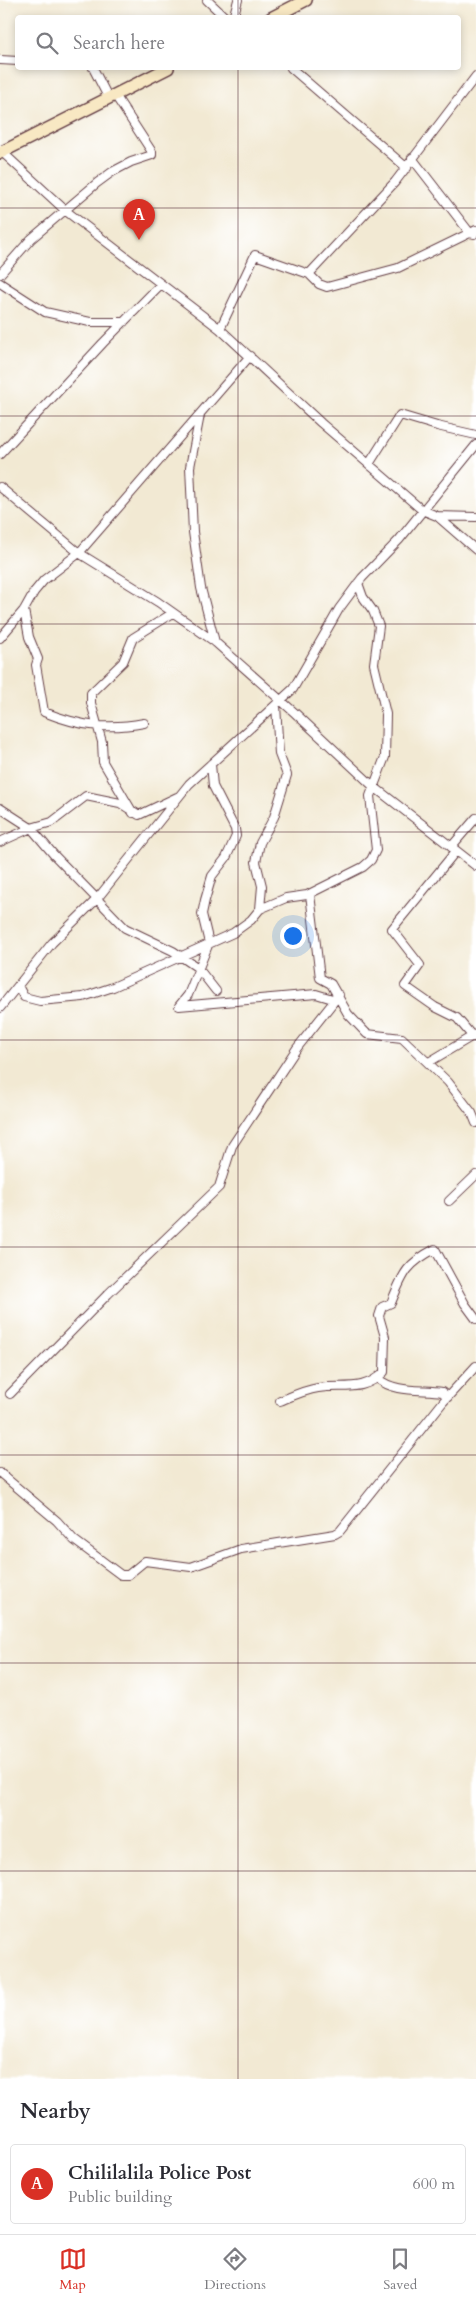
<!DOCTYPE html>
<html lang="en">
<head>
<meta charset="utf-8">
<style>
  body { margin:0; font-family:Cardo,serif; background:#f7f7f7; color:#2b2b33 }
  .you { position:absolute; left:292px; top:935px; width:18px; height:18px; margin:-12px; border:4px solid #fff; border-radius:50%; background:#1a73e8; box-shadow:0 0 0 8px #1a73e833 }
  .badge { display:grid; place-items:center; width:32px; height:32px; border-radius:50%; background:#d93025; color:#fff; font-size:16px; font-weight:700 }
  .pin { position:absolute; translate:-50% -41px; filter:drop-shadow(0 1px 2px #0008) }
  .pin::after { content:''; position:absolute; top:26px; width:18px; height:15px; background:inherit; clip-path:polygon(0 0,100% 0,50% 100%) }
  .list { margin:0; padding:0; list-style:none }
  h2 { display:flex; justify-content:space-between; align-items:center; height:65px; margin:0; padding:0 20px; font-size:21px }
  h2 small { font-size:16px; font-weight:400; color:#7c7c81 }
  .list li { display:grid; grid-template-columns:32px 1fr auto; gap:15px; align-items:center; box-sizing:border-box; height:80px; margin:0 10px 10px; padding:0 10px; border:1px solid #e1e1e2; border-radius:5px }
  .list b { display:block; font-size:19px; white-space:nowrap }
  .list p { margin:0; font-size:16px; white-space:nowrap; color:#7c7c81 }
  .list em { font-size:16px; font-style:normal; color:#7c7c81 }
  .icon { flex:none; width:28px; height:28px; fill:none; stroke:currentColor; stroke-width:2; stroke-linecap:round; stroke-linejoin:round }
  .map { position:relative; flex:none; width:476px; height:2079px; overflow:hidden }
  .search { position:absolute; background:#fff; box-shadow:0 2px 8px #0003; left:15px; right:15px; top:15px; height:55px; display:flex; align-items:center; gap:12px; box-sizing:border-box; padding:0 18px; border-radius:5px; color:#7c7c81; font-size:19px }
  .sheet { height:155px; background:#fff }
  nav { display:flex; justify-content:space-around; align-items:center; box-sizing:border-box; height:70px; border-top:1px solid #e1e1e2; background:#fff; font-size:14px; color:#7c7c81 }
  nav a { display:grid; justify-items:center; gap:2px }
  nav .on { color:#d93025 }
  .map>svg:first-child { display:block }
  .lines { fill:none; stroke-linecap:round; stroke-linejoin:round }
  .street-casing { stroke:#633d44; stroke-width:10 }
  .secondary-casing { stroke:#633d44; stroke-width:14 }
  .street { stroke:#fff; stroke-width:8 }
  .secondary { stroke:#f8e8c3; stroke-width:11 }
  .grid { fill:none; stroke:#4a1f2b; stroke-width:1; stroke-opacity:0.55 }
</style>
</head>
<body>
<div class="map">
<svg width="476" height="2079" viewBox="0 0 476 2079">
  <rect width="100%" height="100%" fill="#fff"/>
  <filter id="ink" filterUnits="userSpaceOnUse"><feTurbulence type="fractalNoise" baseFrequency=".02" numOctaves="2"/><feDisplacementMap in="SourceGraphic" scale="10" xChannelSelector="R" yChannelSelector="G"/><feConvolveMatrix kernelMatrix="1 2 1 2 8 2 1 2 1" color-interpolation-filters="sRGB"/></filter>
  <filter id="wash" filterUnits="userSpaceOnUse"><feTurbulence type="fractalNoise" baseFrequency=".0096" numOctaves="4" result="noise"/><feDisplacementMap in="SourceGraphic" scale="20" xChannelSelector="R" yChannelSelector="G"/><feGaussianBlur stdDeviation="1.12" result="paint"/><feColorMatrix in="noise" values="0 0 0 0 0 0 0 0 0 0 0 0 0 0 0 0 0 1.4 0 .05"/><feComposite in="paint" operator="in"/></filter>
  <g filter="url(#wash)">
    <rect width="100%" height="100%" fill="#f2e9d3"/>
  </g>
  <g filter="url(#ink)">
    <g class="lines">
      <!-- street casing -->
      <g class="street-casing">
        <path id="street" d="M207 0 226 18
          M233 18 238 0
          M0 60 18 61
          M93 68 109 99
          M291 68 407 168
          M0 150 66 211 220 329 321 423 422 510 437 516 476 550
          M412 158 470 233 474 234
          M0 274 31 239 97 183 112 172 131 162 152 155V152L115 95
          M309 274 395 182 476 76
          M0 283 45 312 90 322H124
          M220 329 255 255 309 274 319 284 327 287 398 268 476 230
          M200 415 190 467 193 532 201 588 215 642
          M0 454 103 343 161 284
          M369 464 400 415 437 426 476 435
          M0 487 79 553 158 602 215 642 295 713 373 786 476 866
          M437 516 476 517
          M24 610 29 637 38 659 36 665 44 712C79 726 107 730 144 723
          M0 638 24 610 34 592 44 580 79 553 250 356
          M211 764 213 786 235 829 236 836 226 858 212 876 205 900 202 914 209 943 188 995 179 1006 316 994 336 1000
          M0 808 31 828 52 822 86 796 120 803 139 815 177 797
          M133 813 103 762 102 742 91 703V693L123 662 133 638 173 613
          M0 842 31 828 54 855 96 898
          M451 847 476 818
          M456 851 392 929 420 965 405 986 435 1007 457 1018 473 1037
          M310 894 320 978 331 984 348 1014 367 1034 402 1038 448 1082 472 1113 476 1123
          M97 899 125 928 173 951 198 968 216 991
          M260 909 286 898 307 895 363 867 371 860 376 850 370 796 385 757 386 714 374 664 379 626 373 611 363 597 358 583
          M18 986 24 997 40 1001 61 999 83 997 113 987 233 933 251 920 260 909 262 886 256 862 260 843 274 817 287 775 279 754 276 705
          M0 1008 52 943 97 899 189 784 293 689 339 609 362 578 399 540 476 445
          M429 1062 476 1034
          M449 1201 476 1175
          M377 1378C394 1393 422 1389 442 1392L448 1397
          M10 1394 108 1294 219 1187 232 1146 297 1048 339 995
          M280 1401C292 1396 305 1390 318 1388 344 1384 362 1393 384 1372L385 1337 379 1316 382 1307 391 1303C403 1274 406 1264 435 1249L465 1304 476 1319
          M0 1473 57 1521 74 1540 121 1575H128L145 1561 191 1567 241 1549 335 1534 340 1531 443 1402 476 1366"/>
      </g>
      <!-- secondary casing -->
      <g class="secondary-casing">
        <path id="secondary" d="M271 18 306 0
          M0 153 168 68"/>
      </g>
      <!-- street -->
      <use href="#street" class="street"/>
      <!-- secondary -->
      <use href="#secondary" class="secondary"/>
    </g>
  </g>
  <!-- grid -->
  <path class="grid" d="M238 0V18M238 68V2079M0 208H476M0 416H476M0 624H476M0 832H476M0 1040H476M0 1247H476M0 1455H476M0 1663H476M0 1871H476"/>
</svg>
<div class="you"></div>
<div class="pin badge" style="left:139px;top:240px">A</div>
<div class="search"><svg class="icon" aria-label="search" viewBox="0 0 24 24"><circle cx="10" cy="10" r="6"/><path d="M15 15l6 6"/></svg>Search here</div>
</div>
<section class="sheet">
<h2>Nearby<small></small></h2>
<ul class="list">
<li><span class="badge">A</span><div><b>Chililalila Police Post</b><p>Public building</p></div><em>600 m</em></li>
</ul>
</section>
<nav>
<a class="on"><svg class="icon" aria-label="map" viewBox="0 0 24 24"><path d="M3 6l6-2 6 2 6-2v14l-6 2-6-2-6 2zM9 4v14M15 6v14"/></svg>Map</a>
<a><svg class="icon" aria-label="directions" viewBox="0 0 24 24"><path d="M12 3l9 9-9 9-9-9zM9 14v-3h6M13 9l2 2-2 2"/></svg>Directions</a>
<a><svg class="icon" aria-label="saved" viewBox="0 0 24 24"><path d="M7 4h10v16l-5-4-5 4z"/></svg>Saved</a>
</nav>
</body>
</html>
